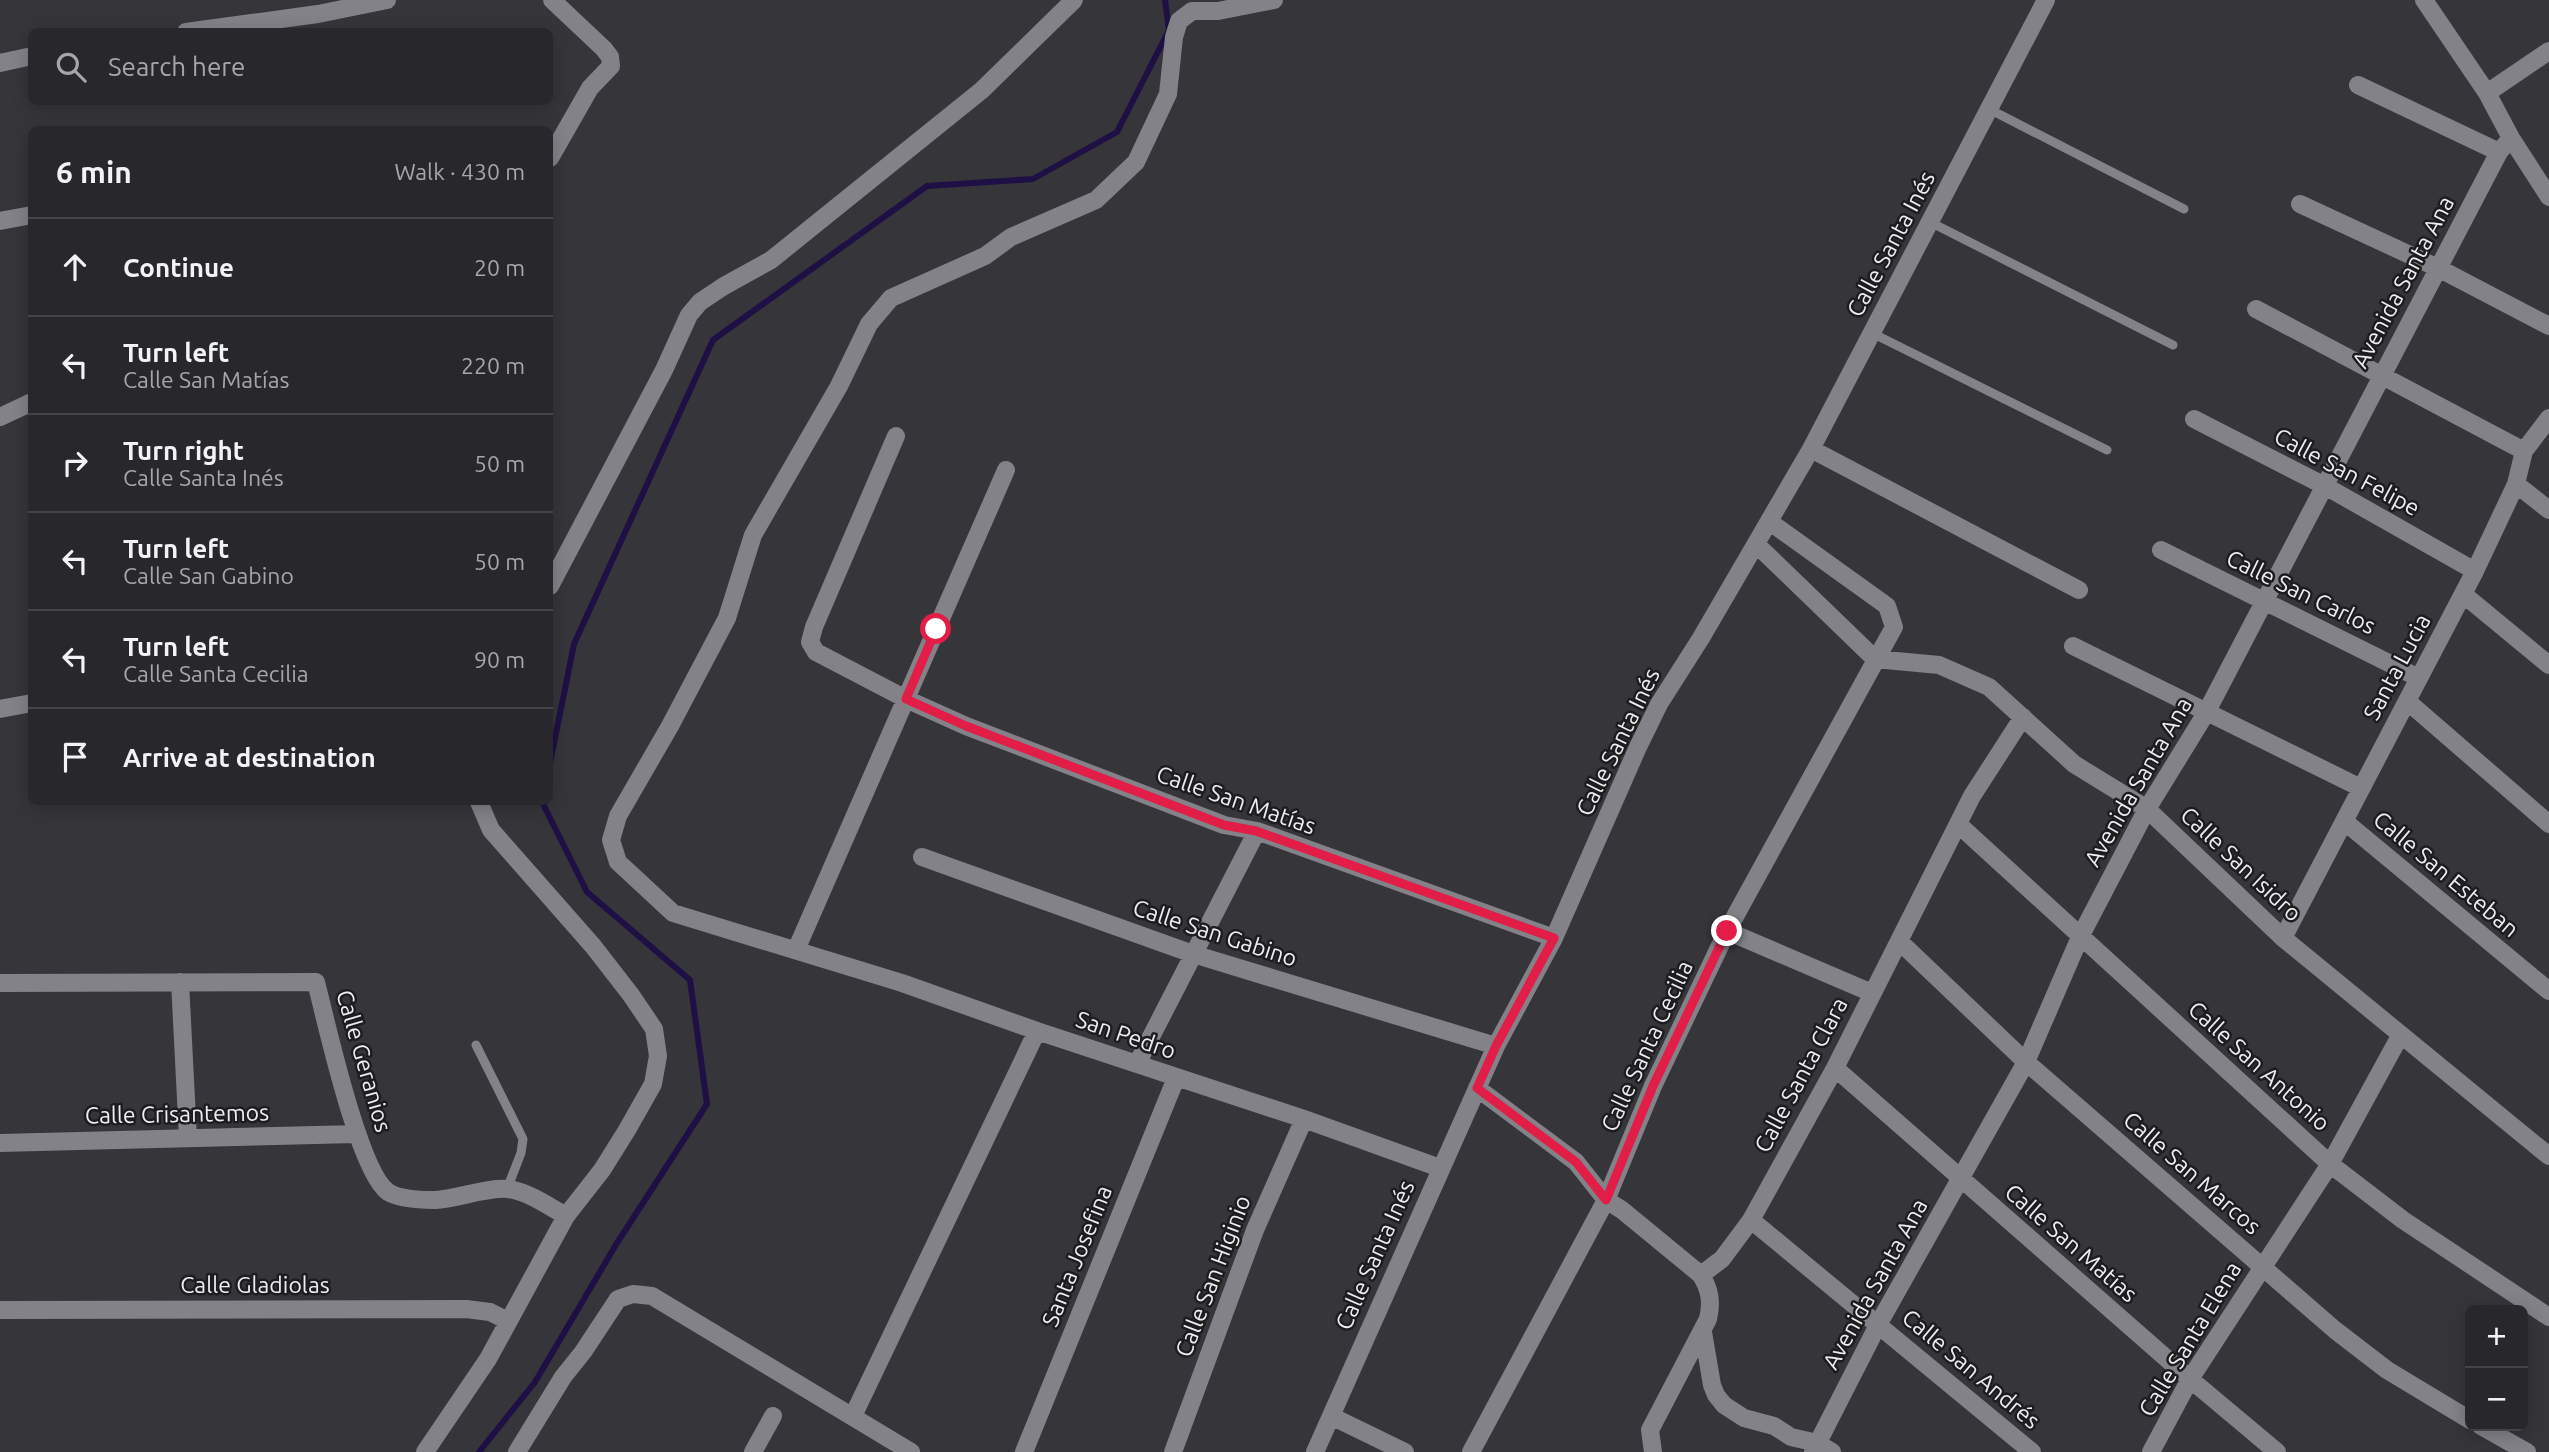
<!DOCTYPE html>
<html lang="en">
<head>
<meta charset="utf-8">
<style>
  body { margin:0; font-family:Ubuntu,sans-serif; background:#303034; color:#f1f3f6 }
  .controls { position:absolute; right:21px; bottom:21px; display:grid; overflow:hidden; border-radius:10px; box-shadow:0 4px 18px #0003 }
  .controls button { width:63px; height:63px; display:grid; place-items:center; padding:0; border:0; border-bottom:2px solid #444448; background:#28282c; color:#f1f3f6; font:35px sans-serif }
  .stop { position:absolute; width:21px; height:21px; margin:-16px; border:5px solid #e11d48; border-radius:50%; background:#fff }
  .stop.end { background:#e11d48; border-color:#fff; box-shadow:0 2px 7px #0008 }
  .list { margin:0; padding:0; list-style:none }
  h2 { display:flex; justify-content:space-between; align-items:center; height:91px; margin:0; padding:0 28px; font-size:30px }
  h2 small { font-size:23px; font-weight:400; color:#a5a6a9 }
  .list li { display:grid; grid-template-columns:46px 1fr auto; gap:21px; align-items:center; box-sizing:border-box; height:98px; padding:0 28px; border-top:2px solid #444448 }
  .list b { display:block; font-size:26px; white-space:nowrap }
  .list p { margin:0; font-size:23px; white-space:nowrap; color:#a5a6a9 }
  .list em { font-size:23px; font-style:normal; color:#a5a6a9 }
  .icon { flex:none; width:38px; height:38px; fill:none; stroke:currentColor; stroke-width:2; stroke-linecap:round; stroke-linejoin:round }
  .map { position:relative; flex:none; width:2549px; height:1452px; overflow:hidden }
  .search { position:absolute; background:#28282c; box-shadow:0 4px 18px #0003; left:28px; top:28px; width:525px; height:77px; display:flex; align-items:center; gap:18px; box-sizing:border-box; padding:0 24px; border-radius:10px; color:#a5a6a9; font-size:26px }
  .panel { position:absolute; background:#28282c; box-shadow:0 4px 18px #0003; left:28px; top:126px; width:525px; height:679px; border-radius:10px }
  .map>svg:first-child { display:block }
  .lines { fill:none; stroke-linecap:round; stroke-linejoin:round }
  .stream { stroke:#1e1045; stroke-width:6 }
  .service { stroke:#828288; stroke-width:9 }
  .minor { stroke:#828288; stroke-width:18 }
  .route { stroke:#e11d48; stroke-width:9 }
  .labels { text-anchor:middle; stroke-width:5; stroke-linejoin:round; paint-order:stroke }
  .street-label { font-size:23px; fill:#ededf1; stroke:#1d1d1f }
</style>
</head>
<body>
<div class="map">
<svg width="2549" height="1452" viewBox="0 0 2549 1452">
  <rect width="100%" height="100%" fill="#36353a"/>
  <g class="lines">
    <!-- stream -->
    <path class="stream" d="M550 763 574 644 713 340 927 186 1033 179 1117 132 1169 30 1165 0
      M479 1452 535 1382 617 1243 707 1104 690 980 587 892 542 802"/>
    <!-- service -->
    <path class="service" d="M1989 109 2184 209
      M1930 222 2173 345
      M1872 333 2107 450
      M476 1045 523 1139 521 1153 507 1189"/>
    <!-- minor -->
    <path class="minor" d="M1274 0 1218 11H1192L1179 21 1174 37 1168 94 1136 162 1096 200 1011 237 985 256 891 298 869 324 839 386 753 535 727 618 670 726 618 816 611 840 618 862 673 913 902 983 1037 1031 1304 1119 1440 1168
      M2424 0 2487 93 2511 138 2549 197
      M186 32 318 14 387 0
      M0 63 32 56
      M2358 85 2499 152
      M2487 93 2549 51
      M550 158 590 88 611 66 610 57 604 49 552 0
      M2300 204 2438 268 2549 326
      M0 221 32 215
      M2256 309 2524 451
      M0 417 32 402
      M2194 419 2325 486 2475 571
      M896 436 814 627 810 642 816 652 906 699 966 726 1224 825 1257 831 1554 938
      M1811 449 2079 590
      M2516 484 2549 510
      M1756 544 1875 659 1939 665 1989 687 2074 764 2147 809 2283 938 2549 1156
      M2161 550 2419 678
      M550 586 664 370 689 315 700 302 724 286 771 260 982 90 1074 0
      M2463 594 2549 665
      M2073 646 2361 788
      M2407 701 2549 824
      M0 709 32 703
      M2344 821 2549 991
      M1958 824 2330 1164 2403 1220 2549 1317
      M922 857 1193 954 1496 1046
      M1727 931 1872 993
      M2283 938 2475 571 2516 484 2524 451 2549 418
      M1899 941 2026 1062 2335 1330 2387 1370 2470 1420
      M796 950 1006 470
      M180 982 188 1138
      M0 983 316 982C326 1021 359 1172 388 1192 399 1199 422 1200 435 1200 456 1199 488 1187 508 1189 529 1192 548 1206 566 1216
      M1137 1064 1257 831
      M1835 1068 2190 1379 2277 1452
      M1477 1088 1576 1162 1606 1200 1622 1210 1701 1275
      M0 1143 356 1134
      M1751 1220 2032 1452
      M0 1310 466 1309 490 1312 508 1321
      M1703 1332 1712 1385 1716 1395 1724 1405 1744 1418 1774 1426 1791 1437 1817 1443 1832 1452
      M853 1416 1037 1031
      M1331 1416 1405 1452
      M2481 1426 2527 1452
      M425 1452 488 1359 566 1216 602 1170 627 1130 653 1084 658 1056 654 1029 631 995 593 946 491 830 479 802
      M517 1452 563 1377 583 1352 618 1299 633 1294 652 1296 911 1452
      M753 1452 773 1416
      M1024 1452 1176 1078
      M1173 1452 1255 1230 1304 1119
      M1315 1452 1496 1046 1554 938 1638 747 1659 704 1701 638 1811 449 2046 0
      M1471 1452 1606 1200 1653 1086 1727 931 1894 627 1887 606 1770 522
      M1653 1452 1650 1430 1708 1319C1712 1302 1710 1290 1701 1275L1722 1259 1751 1220 1835 1068 1972 796 2023 717
      M1813 1452 1879 1323 2026 1062 2080 937 2147 809 2206 713 2499 152 2511 138
      M2151 1452 2190 1379 2330 1164 2400 1036"/>
  </g>
  <g class="lines">
    <!-- route -->
    <path class="route" d="M936 629 906 699 966 726 1224 825 1256 831 1554 938 1496 1046 1477 1088 1576 1162 1606 1200 1653 1086 1727 931"/>
  </g>
  <g class="labels">
    <!-- street labels -->
    <g class="street-label">
      <text transform="translate(1891 244) rotate(-62)" y="8">Calle Santa Inés</text>
      <text transform="translate(2403 282) rotate(-62)" y="8">Avenida Santa Ana</text>
      <text transform="translate(2347 472) rotate(28)" y="8">Calle San Felipe</text>
      <text transform="translate(2301 592) rotate(26)" y="8">Calle San Carlos</text>
      <text transform="translate(2397 667) rotate(-62)" y="8">Santa Lucia</text>
      <text transform="translate(1618 742) rotate(-64)" y="8">Calle Santa Inés</text>
      <text transform="translate(2138 782) rotate(-60)" y="8">Avenida Santa Ana</text>
      <text transform="translate(1236 800) rotate(19)" y="8">Calle San Matías</text>
      <text transform="translate(2241 864) rotate(43)" y="8">Calle San Isidro</text>
      <text transform="translate(2446 874) rotate(40)" y="8">Calle San Esteban</text>
      <text transform="translate(1215 933) rotate(18)" y="8">Calle San Gabino</text>
      <text transform="translate(1126 1035) rotate(19)" y="8">San Pedro</text>
      <text transform="translate(1647 1046) rotate(-65)" y="8">Calle Santa Cecilia</text>
      <text transform="translate(364 1061) rotate(74)" y="8">Calle Geranios</text>
      <text transform="translate(2259 1066) rotate(42)" y="8">Calle San Antonio</text>
      <text transform="translate(1801 1075) rotate(-62)" y="8">Calle Santa Clara</text>
      <text transform="translate(177 1114) rotate(-1)" y="8">Calle Crisantemos</text>
      <text transform="translate(2192 1173) rotate(41)" y="8">Calle San Marcos</text>
      <text transform="translate(2071 1243) rotate(41)" y="8">Calle San Matías</text>
      <text transform="translate(1375 1255) rotate(-66)" y="8">Calle Santa Inés</text>
      <text transform="translate(1077 1256) rotate(-68)" y="8">Santa Josefina</text>
      <text transform="translate(1213 1276) rotate(-69)" y="8">Calle San Higinio</text>
      <text transform="translate(1875 1284) rotate(-61)" y="8">Avenida Santa Ana</text>
      <text x="255" y="1293">Calle Gladiolas</text>
      <text transform="translate(2190 1339) rotate(-59)" y="8">Calle Santa Elena</text>
      <text transform="translate(1971 1369) rotate(40)" y="8">Calle San Andrés</text>
    </g>
  </g>
</svg>
<div class="controls">
<button>+</button>
<button>−</button>
</div>
<div class="stop" style="left:936px;top:629px"></div>
<div class="stop end" style="left:1727px;top:931px"></div>
<div class="search"><svg class="icon" aria-label="search" viewBox="0 0 24 24"><circle cx="10" cy="10" r="6"/><path d="M15 15l6 6"/></svg>Search here</div>
<section class="panel">
<h2>6 min<small>Walk · 430 m</small></h2>
<ul class="list">
<li><svg class="icon" aria-label="ahead" viewBox="0 0 24 24"><path d="M12 20V5M6 11l6-6 6 6"/></svg><div><b>Continue</b></div><em>20 m</em></li>
<li><svg class="icon" aria-label="left" viewBox="0 0 24 24"><path d="M17 20v-9H6M10 6l-5 5 5 5"/></svg><div><b>Turn left</b><p>Calle San Matías</p></div><em>220 m</em></li>
<li><svg class="icon" aria-label="right" viewBox="0 0 24 24"><path d="M7 20v-9h11M14 6l5 5-5 5"/></svg><div><b>Turn right</b><p>Calle Santa Inés</p></div><em>50 m</em></li>
<li><svg class="icon" aria-label="left" viewBox="0 0 24 24"><path d="M17 20v-9H6M10 6l-5 5 5 5"/></svg><div><b>Turn left</b><p>Calle San Gabino</p></div><em>50 m</em></li>
<li><svg class="icon" aria-label="left" viewBox="0 0 24 24"><path d="M17 20v-9H6M10 6l-5 5 5 5"/></svg><div><b>Turn left</b><p>Calle Santa Cecilia</p></div><em>90 m</em></li>
<li><svg class="icon" aria-label="arrive" viewBox="0 0 24 24"><path d="M6 21V4h12l-3 4 3 4H6"/></svg><div><b>Arrive at destination</b></div></li>
</ul>
</section>
</div>
</body>
</html>
